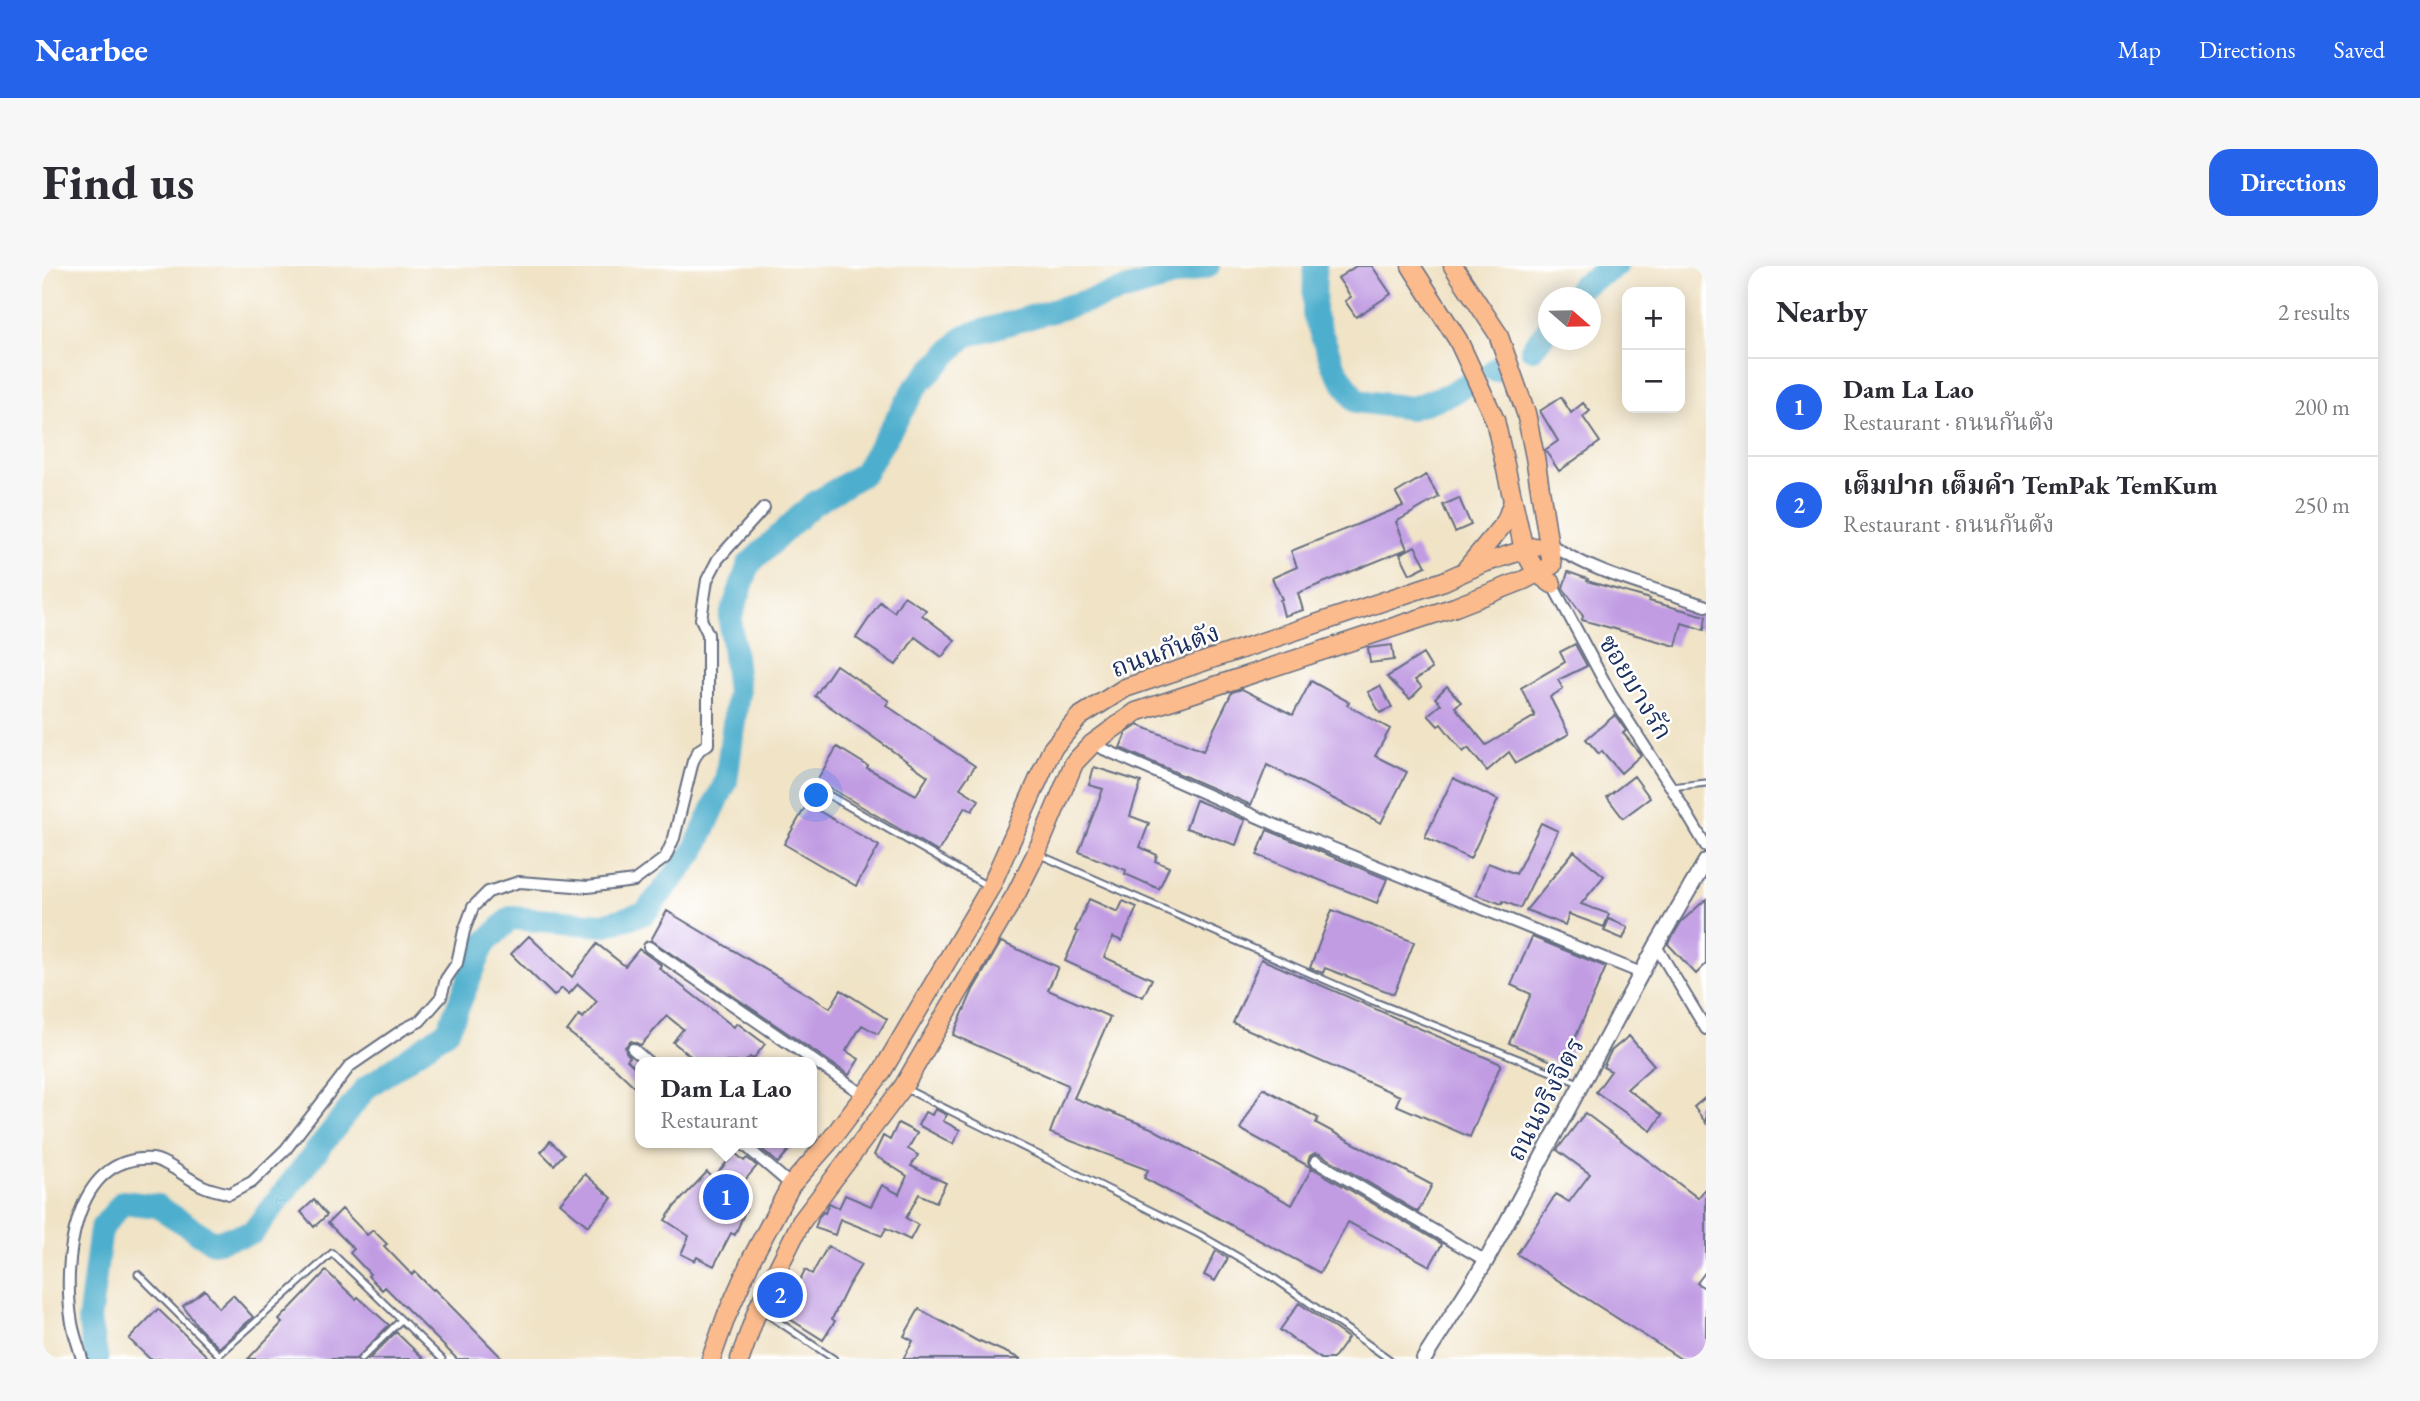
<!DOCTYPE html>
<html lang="en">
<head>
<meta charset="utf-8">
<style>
  body { margin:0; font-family:"EB Garamond","Noto Serif Thai",serif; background:#f7f7f7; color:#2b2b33 }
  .controls { position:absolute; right:21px; top:21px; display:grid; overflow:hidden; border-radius:14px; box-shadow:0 4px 18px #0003 }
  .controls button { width:63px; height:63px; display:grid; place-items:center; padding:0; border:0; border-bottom:2px solid #e1e1e2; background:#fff; color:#2b2b33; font:35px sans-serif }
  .compass { position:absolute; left:1496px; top:21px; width:63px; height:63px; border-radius:50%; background:#fff; box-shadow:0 4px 18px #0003; rotate:110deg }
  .you { position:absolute; left:775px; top:530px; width:24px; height:24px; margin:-18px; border:5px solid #fff; border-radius:50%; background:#1a73e8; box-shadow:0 0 0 10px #1a73e833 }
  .badge { display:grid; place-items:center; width:46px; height:46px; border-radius:50%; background:#2563eb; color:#fff; font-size:23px; font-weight:700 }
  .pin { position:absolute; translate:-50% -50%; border:4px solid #fff; box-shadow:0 2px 7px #0006 }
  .popup { position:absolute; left:593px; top:791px; width:182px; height:91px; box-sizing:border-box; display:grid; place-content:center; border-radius:14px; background:#fff; filter:drop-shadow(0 2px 5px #0005); font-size:23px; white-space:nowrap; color:#7c7c81 }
  .popup b { font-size:26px; color:#2b2b33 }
  .popup::after { content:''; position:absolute; left:50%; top:100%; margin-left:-14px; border:14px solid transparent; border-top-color:#fff }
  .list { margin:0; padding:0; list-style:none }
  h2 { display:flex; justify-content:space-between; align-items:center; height:91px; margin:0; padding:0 28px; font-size:30px }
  h2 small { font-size:23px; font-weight:400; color:#7c7c81 }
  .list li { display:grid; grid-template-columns:46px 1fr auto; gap:21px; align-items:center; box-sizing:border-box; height:98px; padding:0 28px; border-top:2px solid #e1e1e2 }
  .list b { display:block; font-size:26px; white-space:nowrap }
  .list p { margin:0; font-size:23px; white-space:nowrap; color:#7c7c81 }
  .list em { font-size:23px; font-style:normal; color:#7c7c81 }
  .map { position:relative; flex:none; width:1664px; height:1093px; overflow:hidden; border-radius:21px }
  header { display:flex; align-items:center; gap:42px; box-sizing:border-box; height:98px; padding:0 35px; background:#2563eb; color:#fff }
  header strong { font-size:33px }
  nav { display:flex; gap:38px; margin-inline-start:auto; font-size:24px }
  .intro { display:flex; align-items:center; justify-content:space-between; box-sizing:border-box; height:168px; padding:0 42px }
  h1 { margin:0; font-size:49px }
  .button { padding:18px 32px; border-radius:21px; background:#2563eb; color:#fff; font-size:24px; font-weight:700 }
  main { display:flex; gap:42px; padding:0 42px }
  aside { flex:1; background:#fff; border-radius:21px; box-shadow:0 4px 18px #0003 }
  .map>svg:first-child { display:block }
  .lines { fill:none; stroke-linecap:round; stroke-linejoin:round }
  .river { stroke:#4eafcd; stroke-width:24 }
  .building { fill:#c19ce3 }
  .service-casing { stroke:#666e82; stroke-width:9 }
  .minor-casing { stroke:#666e82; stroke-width:14 }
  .tertiary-casing { stroke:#666e82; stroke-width:18 }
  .primary-casing { stroke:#666e82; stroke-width:21 }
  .service { stroke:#fff; stroke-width:5 }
  .minor { stroke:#fff; stroke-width:10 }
  .tertiary { stroke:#fff; stroke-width:14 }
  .primary { stroke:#fbbb8d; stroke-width:18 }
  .labels { text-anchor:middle; stroke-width:5; stroke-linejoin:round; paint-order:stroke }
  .street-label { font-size:26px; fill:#1b2f5e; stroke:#fff }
</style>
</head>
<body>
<header>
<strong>Nearbee</strong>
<nav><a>Map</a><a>Directions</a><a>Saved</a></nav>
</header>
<div class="intro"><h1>Find us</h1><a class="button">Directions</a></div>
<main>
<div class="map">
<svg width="1664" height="1093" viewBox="0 0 1664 1093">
  <rect width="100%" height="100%" fill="#fff"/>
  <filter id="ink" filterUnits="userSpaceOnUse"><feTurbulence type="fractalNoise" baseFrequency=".0143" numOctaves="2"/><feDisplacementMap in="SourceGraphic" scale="14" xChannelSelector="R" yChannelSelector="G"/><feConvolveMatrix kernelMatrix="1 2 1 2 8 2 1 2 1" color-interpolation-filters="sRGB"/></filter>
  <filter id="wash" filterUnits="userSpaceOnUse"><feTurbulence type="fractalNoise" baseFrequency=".00686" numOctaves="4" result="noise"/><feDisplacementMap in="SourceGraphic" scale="28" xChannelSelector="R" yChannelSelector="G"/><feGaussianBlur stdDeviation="1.57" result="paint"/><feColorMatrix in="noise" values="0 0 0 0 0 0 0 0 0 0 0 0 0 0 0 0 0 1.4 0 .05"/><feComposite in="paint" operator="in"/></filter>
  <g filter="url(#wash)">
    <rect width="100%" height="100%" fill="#f0e3c6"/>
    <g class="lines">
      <!-- river -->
      <path class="river" d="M1273 0 1272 48 1291 99 1314 135 1369 142 1408 128 1424 119
        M1530 32 1539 20 1574 0
        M1490 83 1506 63
        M1452 104 1459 100
        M55 1093 47 1056 59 963 81 936 115 940 171 976 210 967 324 822 406 764 442 678 469 652 561 659 603 647 651 587 684 515 696 427 688 353 707 298 770 239 822 207 874 121 923 70 1166 0"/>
    </g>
    <g id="blocks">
      <!-- building -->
      <path class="building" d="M1314 0H1330L1349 28 1314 51 1303 35 1309 31 1296 12Z
        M1519 131 1529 147 1541 137 1548 145 1541 151 1558 176 1517 205 1503 184 1516 175 1498 145Z
        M1384 209 1397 231 1354 256 1365 283 1256 327 1261 344 1242 350 1238 334 1240 333 1230 312 1255 301 1249 285 1361 240 1354 227Z
        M1417 232 1429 259 1413 266 1401 239Z
        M1373 280 1384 300 1368 308 1358 288Z
        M1526 306 1546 313 1545 315 1608 333 1607 335 1664 350 1662 364 1640 357 1634 380 1540 354 1541 350 1521 322Z
        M862 330 884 344 880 349 913 374 900 391 873 371 854 399 814 372 838 336 852 346Z
        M1533 378 1545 400 1516 414 1521 423 1508 431 1527 468 1474 497 1467 486 1445 505 1426 482 1421 486 1399 458 1396 460 1386 449 1399 438 1393 432 1405 420 1419 436 1413 441 1444 479 1493 450 1479 422 1523 396 1518 386Z
        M1350 379 1352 394 1328 397 1326 382Z
        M1381 388 1390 403 1373 414 1380 421 1368 433 1345 411Z
        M794 399 847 435 844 439 933 500 918 522 937 534 930 545 923 541 896 586 775 514 795 481 826 500 825 502 874 529 886 510 773 430Z
        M1269 415 1307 436 1305 439 1348 463 1333 490 1365 506 1339 557 1225 499 1209 539 1078 482 1084 467 1096 459 1161 485 1190 426 1200 423 1251 449Z
        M1338 420 1350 441 1338 447 1326 426Z
        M1573 449 1584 465 1581 467 1599 489 1579 507 1560 485 1557 488 1544 473Z
        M1052 501 1099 516 1088 550 1107 557 1098 581 1115 589 1113 595 1127 601 1117 623 1083 608 1084 604 1037 586 1061 523 1047 519Z
        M1592 510 1608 532 1581 552 1565 531Z
        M1411 512 1456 534 1428 593 1383 571Z
        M1154 534 1203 554 1194 579 1144 562Z
        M765 538 837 580 814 620 742 578Z
        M1499 557 1516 565 1478 642 1461 635 1460 638 1434 629 1446 597 1474 608Z
        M1225 564 1345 613 1335 637 1215 589Z
        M1532 585 1562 610 1539 638 1567 648 1562 661 1527 648 1523 659 1484 644Z
        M1047 633 1076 646 1081 635 1095 641 1080 675 1071 671 1062 691 1110 713 1101 731 1023 695 1036 666 1033 665Z
        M1664 633V698L1654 708 1626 678 1639 656Z
        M1290 644 1372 676 1352 728 1283 702 1281 707 1268 702Z
        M625 645 788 742 799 724 845 753 836 768 820 759 804 785 817 793 807 809 609 674Z
        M1567 653 1586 661 1581 673 1562 665Z
        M487 670 530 711 555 678 583 700 597 683 619 699 617 702 692 761 695 757 723 778 711 793 708 791 703 796H656L631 776 641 763 625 750 599 779 589 775 583 781 584 786 588 791 585 794 598 806V826L573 802 525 765 537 749 541 752 555 735 536 718 527 728 520 722 512 730 469 688Z
        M1490 671 1564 701 1521 800 1467 777 1489 728 1469 719Z
        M959 676 1016 701 1006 724 1068 751 1032 832 1109 862 1250 939 1270 902 1400 978 1388 1000 1306 956 1278 1007 1102 912 1106 904 1008 867 1026 819 911 769 931 724Z
        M1219 693 1459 798 1428 871 1354 839 1358 830 1191 757Z
        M1587 770 1612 799 1585 823 1620 849 1609 865 1554 826 1569 805 1561 801 1569 785Z
        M1221 822 1276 852 1274 857 1390 919 1376 946 1278 888 1273 887 1268 890 1266 896 1270 902 1198 863Z
        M1664 831V857L1652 841Z
        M893 843 905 849 901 855 918 864 911 878 876 859 883 846 890 849Z
        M1543 847 1656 932 1664 922V1005L1655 1017 1664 1023V1093H1639L1475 988 1514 928 1527 936 1548 908 1515 884Z
        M856 857 875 867 866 883 876 889 869 900 904 917 894 936 877 928 864 952 876 959 868 974 844 962 840 970 798 953 793 969 773 962 777 951 781 946 783 947 787 937 797 942 803 929 829 940 840 919 857 928 865 910 832 889 841 870 848 874Z
        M508 875 522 888 512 899 499 886Z
        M717 877H753L736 897 715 879Z
        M693 887 702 895 705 892 715 900 685 935 704 943 693 969 689 967 672 1000 655 991 653 995 639 988 647 970 623 954 633 940 665 906 671 912Z
        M543 908 570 932 546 960 518 937Z
        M272 934 285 949 272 961 259 946Z
        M300 943 325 969 331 964 345 978 342 980 370 1009 373 1006 391 1024 392 1023 461 1093H415L343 1021 340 1024 326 1010 328 1008 308 987 312 983 286 957Z
        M786 980 819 999 806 1020 790 1053 793 1055 781 1074 729 1041 740 1023 751 1029 763 1004 770 1008Z
        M1174 985 1186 992 1173 1015 1162 1009Z
        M284 1005 314 1033 316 1031 347 1059 314 1093H206L240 1057 237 1054Z
        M163 1024 177 1042 191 1029 211 1051 177 1082 157 1062 141 1040Z
        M1257 1037 1306 1072 1291 1093H1279L1238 1064Z
        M116 1043 168 1093H108L87 1073Z
        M877 1043 937 1076 938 1075 979 1093H861L871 1075 862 1070Z
        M354 1066 360 1072 382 1093H327Z"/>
    </g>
  </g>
  <g filter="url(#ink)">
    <use href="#blocks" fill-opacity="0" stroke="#666e82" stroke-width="2"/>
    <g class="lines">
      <!-- service casing -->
      <g class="service-casing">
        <path id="service" d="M1629 521 1664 517
          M785 528 945 620
          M998 589 1331 735 1537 817
          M864 823 1158 969 1229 1010 1347 1093
          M96 1008 177 1089 290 987 400 1093
          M719 1044 792 1093
          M319 1093 359 1054"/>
      </g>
      <!-- minor casing -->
      <g class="minor-casing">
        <path id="minor" d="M1507 277C1550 308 1614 322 1664 340
          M1510 318 1570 430 1629 521 1664 580
          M1050 478 1236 560 1599 707
          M1614 680 1664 763
          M607 681 823 830
          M591 783 606 796
          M700 877 749 919
          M1274 895 1444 995
          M40 1093C37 1081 32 1069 30 1057 20 1000 30 888 110 893 124 894 147 914 161 920 169 924 179 925 187 928L210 916 244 883 308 800 362 763 378 755 399 731 404 713 415 697 422 665 431 641 446 626 477 616 546 621 592 615 623 592 632 572 651 495 657 484 666 478V368L659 353 665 314 676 293 722 242"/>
      </g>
      <!-- tertiary casing -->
      <g class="tertiary-casing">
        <path id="tertiary" d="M1382 1093 1444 995 1614 680 1664 595"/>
      </g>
      <!-- primary casing -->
      <g class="primary-casing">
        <path id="primary" d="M1493 281 1482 284 1495 307 1510 318
          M1425 302 1464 255 1470 238
          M669 1093 684 1051 710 992 749 919 787 876 839 807 948 622 1010 483 1037 451 1083 422 1402 315 1439 298 1482 284 1453 154 1416 74 1369 0
          M698 1093 716 1042 759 956 861 821 974 628 994 588 1032 497 1050 478 1094 446 1413 341 1482 314 1510 299 1493 191 1484 147 1456 68 1411 0"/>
      </g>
      <!-- service -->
      <use href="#service" class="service"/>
      <!-- minor -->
      <use href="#minor" class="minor"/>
      <!-- tertiary -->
      <use href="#tertiary" class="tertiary"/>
      <!-- primary -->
      <use href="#primary" class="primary"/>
    </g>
  </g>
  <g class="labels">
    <!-- street labels -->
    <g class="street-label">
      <text transform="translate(1123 384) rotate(-20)" y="9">ถนนกันตัง</text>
      <text transform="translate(1594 421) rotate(59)" y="9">ซอยบางรัก</text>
      <text transform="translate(1503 833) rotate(-62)" y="9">ถนนจริงจิตร</text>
    </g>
  </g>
</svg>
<div class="controls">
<button>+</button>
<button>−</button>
</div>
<svg class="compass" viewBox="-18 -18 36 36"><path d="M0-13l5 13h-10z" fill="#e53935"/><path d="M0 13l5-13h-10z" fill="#7c7c81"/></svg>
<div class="you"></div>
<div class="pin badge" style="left:684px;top:931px">1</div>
<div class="popup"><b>Dam La Lao</b>Restaurant</div>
<div class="pin badge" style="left:738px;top:1029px">2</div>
</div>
<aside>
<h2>Nearby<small>2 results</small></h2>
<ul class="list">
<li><span class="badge">1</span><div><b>Dam La Lao</b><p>Restaurant · ถนนกันตัง</p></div><em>200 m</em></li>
<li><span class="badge">2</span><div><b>เต็มปาก เต็มคำ TemPak TemKum</b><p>Restaurant · ถนนกันตัง</p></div><em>250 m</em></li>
</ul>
</aside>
</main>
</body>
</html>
